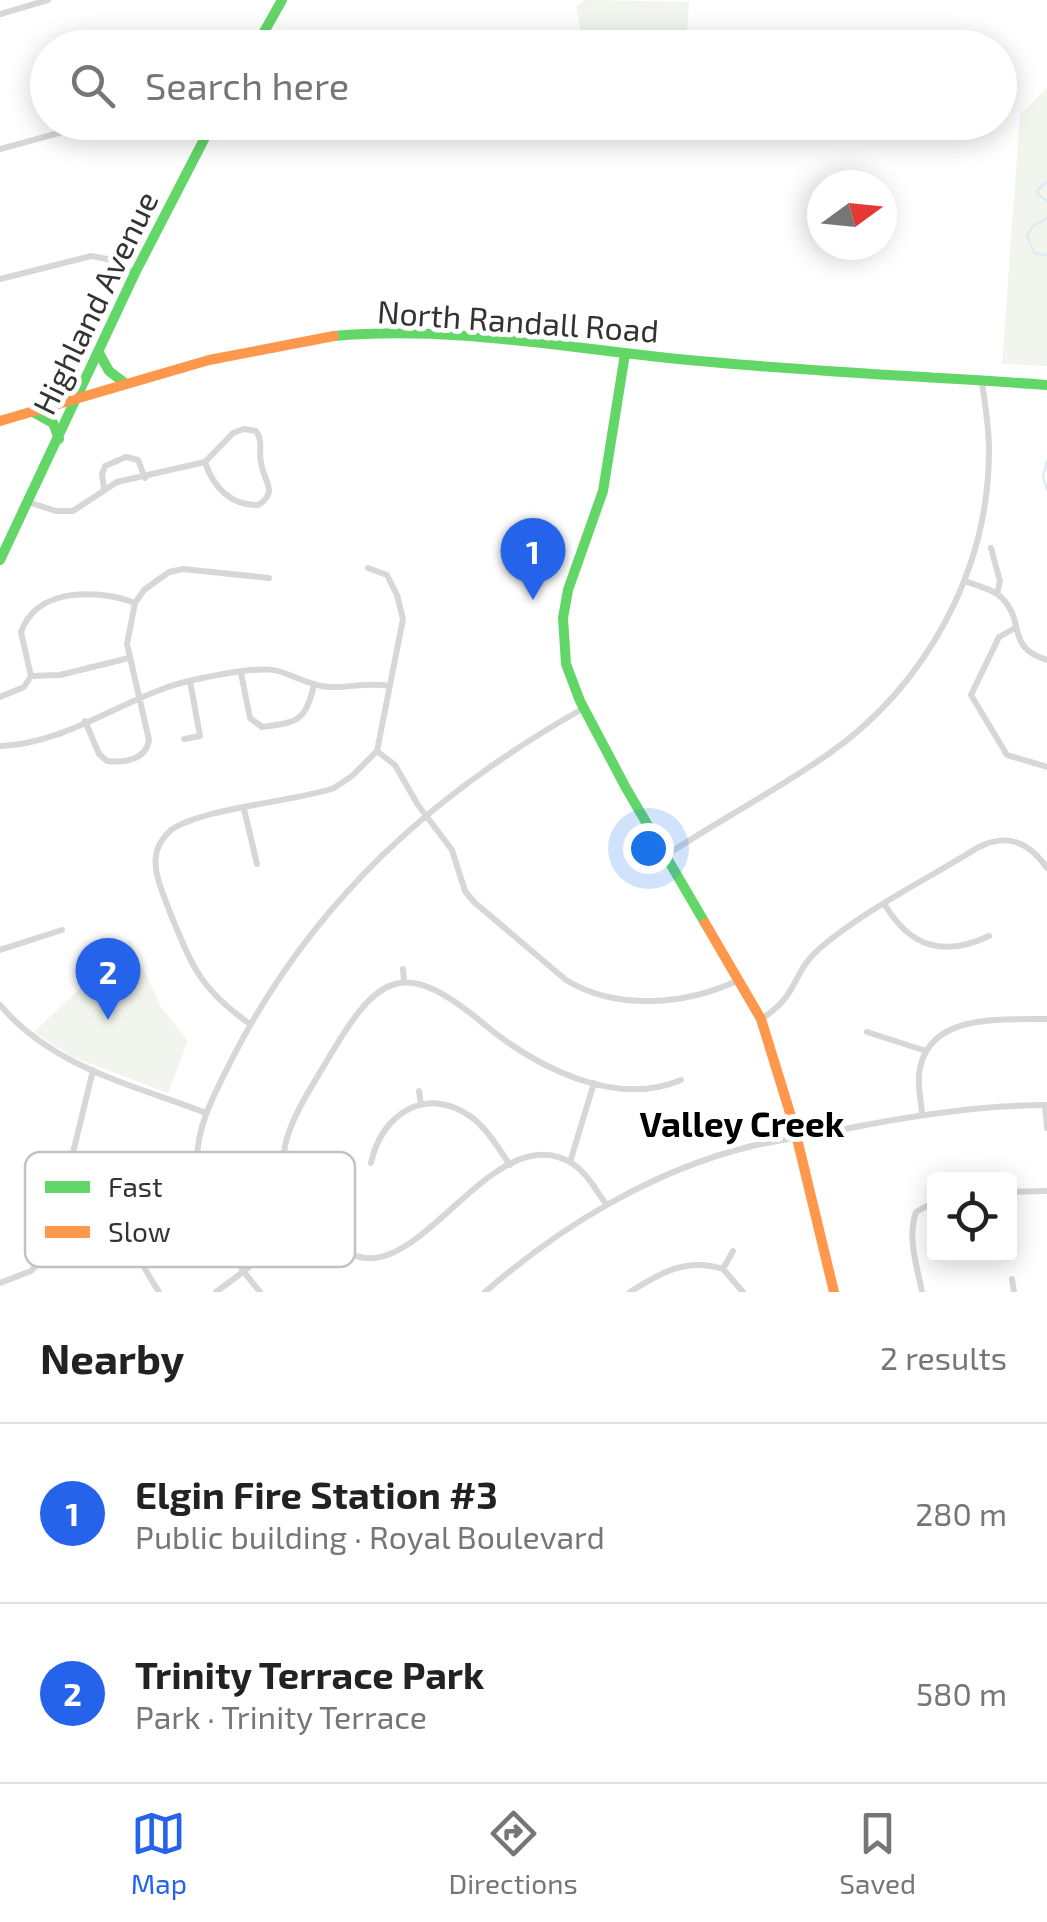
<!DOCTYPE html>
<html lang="en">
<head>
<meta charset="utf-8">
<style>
  body { margin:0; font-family:"Exo 2",sans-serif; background:#f2f2f2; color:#222 }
  .controls { position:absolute; right:30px; bottom:30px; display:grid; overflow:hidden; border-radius:10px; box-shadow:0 5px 25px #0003 }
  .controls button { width:90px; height:90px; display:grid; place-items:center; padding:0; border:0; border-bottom:2px solid #e0e0e0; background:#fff; color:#222; font:50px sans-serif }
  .compass { position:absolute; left:807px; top:170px; width:90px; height:90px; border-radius:50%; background:#fff; box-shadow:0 5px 25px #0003; rotate:75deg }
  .you { position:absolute; left:648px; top:848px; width:35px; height:35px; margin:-25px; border:8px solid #fff; border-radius:50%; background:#1a73e8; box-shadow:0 0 0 15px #1a73e833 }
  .badge { display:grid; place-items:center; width:65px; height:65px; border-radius:50%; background:#2563eb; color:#fff; font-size:32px; font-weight:700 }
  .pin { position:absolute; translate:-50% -82px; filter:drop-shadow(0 2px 5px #0008) }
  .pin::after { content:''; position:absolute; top:52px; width:35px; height:30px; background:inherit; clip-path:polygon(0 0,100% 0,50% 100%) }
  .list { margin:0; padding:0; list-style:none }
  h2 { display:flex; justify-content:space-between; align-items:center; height:130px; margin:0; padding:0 40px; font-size:42px }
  h2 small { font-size:32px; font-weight:400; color:#767676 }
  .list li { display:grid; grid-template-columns:65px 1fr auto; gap:30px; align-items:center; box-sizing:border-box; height:180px; padding:0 40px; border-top:2px solid #e0e0e0 }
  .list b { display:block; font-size:38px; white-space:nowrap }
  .list p { margin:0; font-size:32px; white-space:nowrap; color:#767676 }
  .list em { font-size:32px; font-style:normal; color:#767676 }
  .icon { flex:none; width:55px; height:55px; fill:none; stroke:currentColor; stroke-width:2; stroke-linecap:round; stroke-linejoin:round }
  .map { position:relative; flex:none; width:1047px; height:1292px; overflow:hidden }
  .search { position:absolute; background:#fff; box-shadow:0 5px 25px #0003; left:30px; right:30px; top:30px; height:110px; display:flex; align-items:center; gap:25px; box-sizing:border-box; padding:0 35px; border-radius:55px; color:#767676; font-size:38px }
  .sheet { height:490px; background:#fff }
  nav { display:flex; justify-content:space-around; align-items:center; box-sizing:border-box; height:140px; border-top:2px solid #e0e0e0; background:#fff; font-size:28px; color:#767676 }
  nav a { display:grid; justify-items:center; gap:5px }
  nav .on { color:#2563eb }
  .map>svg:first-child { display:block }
  .green { fill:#f1f5ed }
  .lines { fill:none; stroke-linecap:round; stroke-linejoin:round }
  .stream { stroke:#ddebf3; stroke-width:2.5 }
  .street { stroke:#d7d7d7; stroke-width:6 }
  .fast { stroke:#63d668; stroke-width:10 }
  .slow { stroke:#ff974d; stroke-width:10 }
  .labels { text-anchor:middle; stroke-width:10; stroke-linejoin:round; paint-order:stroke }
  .street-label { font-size:32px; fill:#333; stroke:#fff }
  .neighbourhood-label { font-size:35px; font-weight:bold; fill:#000; stroke:#fff }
  .key { fill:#fff; stroke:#c2c2c2; stroke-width:2.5 }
  .key-label { font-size:28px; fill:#333 }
</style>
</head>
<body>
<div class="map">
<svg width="1047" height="1292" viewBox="0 0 1047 1292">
  <rect width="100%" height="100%" fill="#fff"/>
  <!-- green -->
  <path class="green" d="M584 0 689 2 686 47H584L576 7Z
    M1047 88V366L1002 364 1020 115Z
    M130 941 161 1007 188 1041 168 1093 73 1057 34 1032Z"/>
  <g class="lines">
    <!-- stream -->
    <path class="stream" d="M1047 182 1037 190 1038 194 1047 201
      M1047 218 1032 227 1027 236 1034 253 1047 255
      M1047 461 1043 477 1047 490"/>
    <!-- street -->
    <path class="street" d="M0 14 48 0
      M0 149 99 122
      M0 279 91 256 107 259 135 273
      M244 429 256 431C264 443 258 450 261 463 264 482 279 492 258 505 231 506 213 487 205 462L233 433Z
      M104 489 102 474 105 466 126 457 138 460 145 478
      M28 502 56 511H73L117 482 205 462
      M991 548 1000 581 997 594
      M965 581C977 586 993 589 1002 598 1026 622 1005 647 1047 660
      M1015 628 999 637 971 695 1007 755 1047 767
      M241 673 250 718 262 727C298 722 305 722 314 685
      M31 676 60 675 129 658
      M0 697 24 687 31 676 21 632C37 587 98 589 135 603
      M85 721 99 754 107 761C124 763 146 760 149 740L127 644 135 603 144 590 169 572 183 569 269 578
      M184 739 200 736 190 681
      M0 746C57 745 112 707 165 688 187 680 258 665 278 671 296 676 310 686 329 687 349 688 368 682 389 686
      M377 751 395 765 418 805 452 850 465 891 474 902 566 980C617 1011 686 1005 739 980
      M244 809 257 864
      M665 856C718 821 775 791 827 755 926 686 989 571 989 450 989 427 985 404 982 382
      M885 905C911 948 944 957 989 936
      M0 950 62 930
      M403 969 404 982
      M0 1005C52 1067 133 1085 206 1113
      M761 1019C799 996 792 972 819 949 864 910 926 880 977 848 1007 832 1029 842 1047 868
      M250 1024C201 990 193 968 171 915 165 898 153 874 156 856 157 846 164 836 171 830 202 808 293 802 334 788L352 776 377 751 403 619 397 595 387 575 368 568
      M867 1032 926 1051
      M419 1091 421 1105
      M1045 1105 1047 1128
      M922 1114C921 1101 918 1088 919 1075 925 1012 1001 1020 1047 1019
      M570 1162 594 1083
      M371 1163C381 1115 425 1085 470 1116 486 1127 499 1149 510 1165
      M116 1175C118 1219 135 1255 159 1292
      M1010 1192 1047 1191
      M284 1222C315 1231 345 1261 375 1258 437 1251 503 1119 573 1164 588 1174 596 1191 607 1205
      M723 1269 733 1251
      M1012 1279 1014 1292
      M0 1283 31 1271 49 1252 93 1070
      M216 1292C241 1273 273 1254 284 1222 292 1198 280 1171 285 1146 291 1118 310 1089 325 1064 376 977 400 953 485 1025 536 1067 615 1108 681 1080
      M260 1292C231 1257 199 1211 197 1164 196 1125 216 1091 233 1057 313 901 433 793 584 708
      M485 1292C561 1226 653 1170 752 1146 784 1139 817 1134 850 1128 915 1115 980 1105 1047 1105
      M630 1292C660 1273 687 1257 723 1269L743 1292
      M922 1292C917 1265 907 1239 916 1212L934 1202"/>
    <!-- fast -->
    <path class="fast" d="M255 48 282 0
      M334 336C446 326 556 346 668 358 794 371 921 376 1047 385
      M99 353 109 371 126 384
      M625 354 603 491 568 590 563 618 566 664 580 701 626 788 705 923
      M33 412 53 423 59 439
      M0 560 135 273 213 122"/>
    <!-- slow -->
    <path class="slow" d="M0 421 209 360 334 336
      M705 923 761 1019 794 1126 834 1292"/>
  </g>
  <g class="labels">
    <!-- street labels -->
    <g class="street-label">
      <text transform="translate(96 303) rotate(-64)" y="11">Highland Avenue</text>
      <text transform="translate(518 322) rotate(4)" y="11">North Randall Road</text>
    </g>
    <!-- neighbourhood labels -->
    <g class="neighbourhood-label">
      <text x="742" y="1137">Valley Creek</text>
    </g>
  </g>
  <!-- legend -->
  <rect x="25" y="1152" width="330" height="115" rx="15" class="key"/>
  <rect x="45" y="1181" width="45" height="12" fill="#63d668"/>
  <rect x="45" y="1226" width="45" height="12" fill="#ff974d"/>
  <g class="key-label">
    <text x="108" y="1197">Fast</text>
    <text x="108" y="1242">Slow</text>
  </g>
</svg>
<div class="controls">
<button><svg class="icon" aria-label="locate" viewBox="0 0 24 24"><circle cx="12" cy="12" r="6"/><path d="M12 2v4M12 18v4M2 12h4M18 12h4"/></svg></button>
</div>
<svg class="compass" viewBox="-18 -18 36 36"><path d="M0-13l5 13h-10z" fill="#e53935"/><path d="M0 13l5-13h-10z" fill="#767676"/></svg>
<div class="you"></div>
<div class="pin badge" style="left:533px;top:600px">1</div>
<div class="pin badge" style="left:108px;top:1020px">2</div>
<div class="search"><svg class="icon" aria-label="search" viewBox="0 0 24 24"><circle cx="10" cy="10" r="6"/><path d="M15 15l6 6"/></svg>Search here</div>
</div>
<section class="sheet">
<h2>Nearby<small>2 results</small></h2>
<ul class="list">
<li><span class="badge">1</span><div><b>Elgin Fire Station #3</b><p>Public building · Royal Boulevard</p></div><em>280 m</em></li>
<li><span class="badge">2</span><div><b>Trinity Terrace Park</b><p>Park · Trinity Terrace</p></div><em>580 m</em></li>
</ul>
</section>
<nav>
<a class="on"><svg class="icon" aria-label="map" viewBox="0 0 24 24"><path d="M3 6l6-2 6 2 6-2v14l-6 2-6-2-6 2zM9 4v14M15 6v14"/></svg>Map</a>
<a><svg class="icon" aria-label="directions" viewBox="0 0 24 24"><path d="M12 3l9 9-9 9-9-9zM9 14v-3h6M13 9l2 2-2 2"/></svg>Directions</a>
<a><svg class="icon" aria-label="saved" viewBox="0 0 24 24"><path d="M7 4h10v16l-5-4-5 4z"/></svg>Saved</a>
</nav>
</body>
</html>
